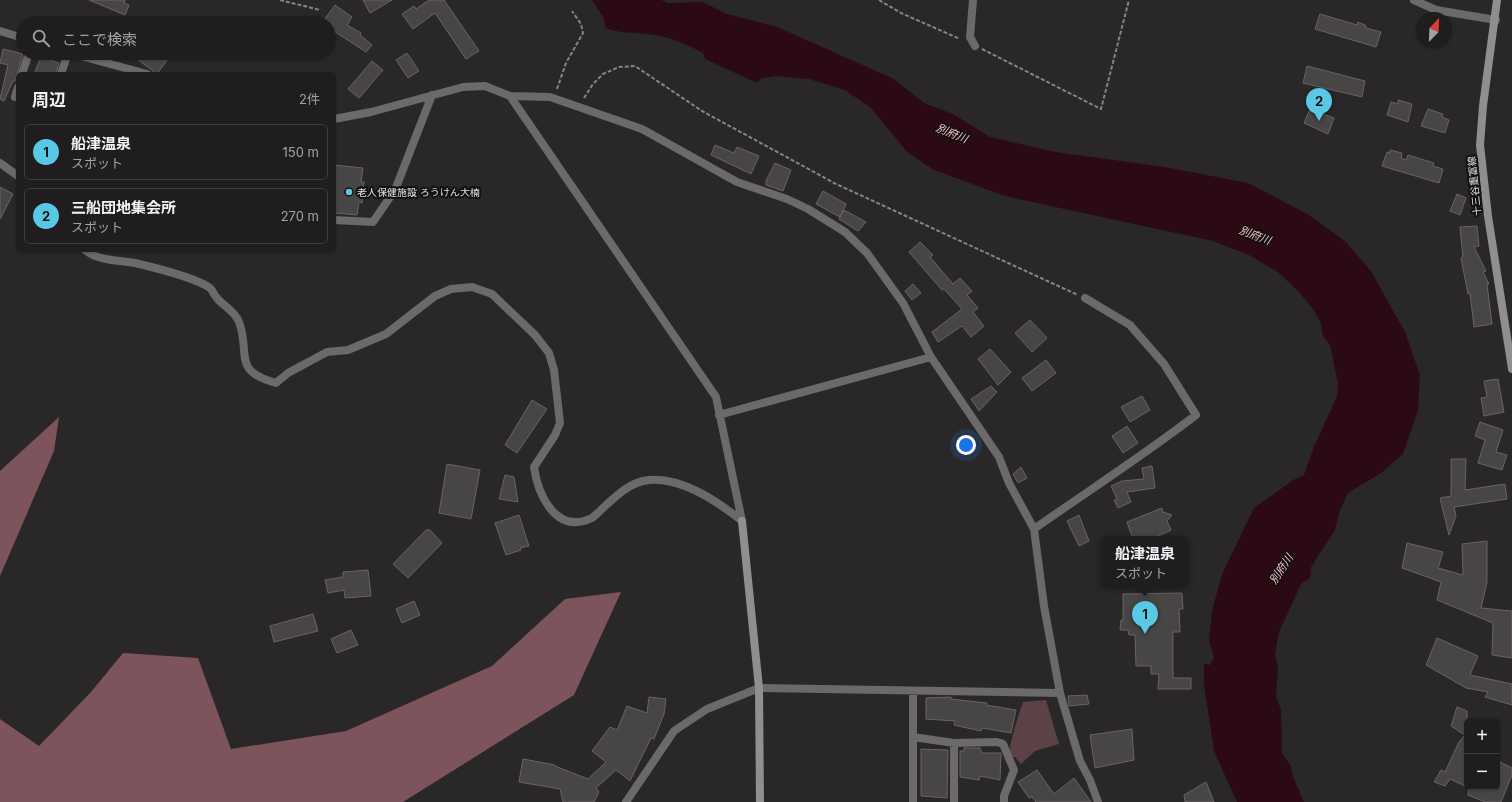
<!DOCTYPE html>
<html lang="ja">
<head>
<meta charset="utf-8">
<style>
  body { margin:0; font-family:Inter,"Noto Sans JP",sans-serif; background:#282627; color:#f1f3f6 }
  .controls { position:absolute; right:12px; bottom:12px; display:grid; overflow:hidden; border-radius:6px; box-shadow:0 1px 3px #0004 }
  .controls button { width:36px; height:36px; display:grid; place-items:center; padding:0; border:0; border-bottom:1px solid #3d3b3c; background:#201d1e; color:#f1f3f6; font:20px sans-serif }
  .compass { position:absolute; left:1416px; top:12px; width:36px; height:36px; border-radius:50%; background:#201d1e; box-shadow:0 1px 3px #0004; rotate:23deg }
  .you { position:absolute; left:966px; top:445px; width:14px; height:14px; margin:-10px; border:3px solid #fff; border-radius:50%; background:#1a73e8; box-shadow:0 0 0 6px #1a73e833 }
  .badge { display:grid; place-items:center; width:26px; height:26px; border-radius:50%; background:#59c8e4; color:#111; font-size:13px; font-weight:700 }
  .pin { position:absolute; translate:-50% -33px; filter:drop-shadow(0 1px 2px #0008) }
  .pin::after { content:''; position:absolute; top:21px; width:14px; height:12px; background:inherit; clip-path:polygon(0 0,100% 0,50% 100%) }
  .popup { position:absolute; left:1101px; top:536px; width:88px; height:52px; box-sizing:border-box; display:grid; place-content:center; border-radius:6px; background:#201d1e; filter:drop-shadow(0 1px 3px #0005); font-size:13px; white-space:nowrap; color:#a2a2a4 }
  .popup b { font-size:15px; color:#f1f3f6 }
  .popup::after { content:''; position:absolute; left:50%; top:100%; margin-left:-8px; border:8px solid transparent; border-top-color:#201d1e }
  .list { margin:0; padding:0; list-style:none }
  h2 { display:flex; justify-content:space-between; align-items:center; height:52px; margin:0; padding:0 16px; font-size:17px }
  h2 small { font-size:13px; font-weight:400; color:#a2a2a4 }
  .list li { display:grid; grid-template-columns:26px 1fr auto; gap:12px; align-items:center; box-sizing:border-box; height:56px; margin:0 8px 8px; padding:0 8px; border:1px solid #3d3b3c; border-radius:6px }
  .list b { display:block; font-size:15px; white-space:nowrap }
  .list p { margin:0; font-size:13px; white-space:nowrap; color:#a2a2a4 }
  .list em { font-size:13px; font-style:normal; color:#a2a2a4 }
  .icon { flex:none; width:22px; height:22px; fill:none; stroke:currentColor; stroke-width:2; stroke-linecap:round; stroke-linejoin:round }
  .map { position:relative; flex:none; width:1512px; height:802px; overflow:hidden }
  .search { position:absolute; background:#201d1e; box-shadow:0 1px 3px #0004; left:16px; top:16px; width:320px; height:44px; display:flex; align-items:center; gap:10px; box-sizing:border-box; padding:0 14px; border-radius:22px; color:#a2a2a4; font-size:15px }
  .panel { position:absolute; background:#201d1e; box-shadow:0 1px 3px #0004; left:16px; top:72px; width:320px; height:180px; border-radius:6px }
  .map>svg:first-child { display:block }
  .green { fill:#5c4247 }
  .forest { fill:#7d545c }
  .water { fill:#2c0a13 }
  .building { fill:#484545; stroke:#686465 }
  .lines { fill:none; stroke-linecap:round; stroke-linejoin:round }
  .path { stroke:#868384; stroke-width:2; stroke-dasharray:4 2; stroke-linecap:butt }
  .street { stroke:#6b6969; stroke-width:8 }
  .secondary { stroke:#908e8e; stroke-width:8 }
  .poi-dot { fill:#59c8e4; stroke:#121011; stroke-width:1.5 }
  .labels { text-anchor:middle; stroke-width:4; stroke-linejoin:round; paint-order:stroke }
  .street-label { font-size:10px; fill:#e2e0e0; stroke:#121011 }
  .poi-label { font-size:10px; fill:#e2e0e0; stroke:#121011; text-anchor:start }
  .water-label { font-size:11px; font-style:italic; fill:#fbc1cb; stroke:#121011 }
</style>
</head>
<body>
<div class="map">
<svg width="1512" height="802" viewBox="0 0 1512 802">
  <rect width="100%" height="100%" fill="#2a2728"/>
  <!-- green -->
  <path class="green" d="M1046 700 1059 744 1035 751 1021 764 1015 757H1009C1009 743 1018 717 1023 702Z"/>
  <!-- forest -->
  <path class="forest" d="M59 417 54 451 0 576V471Z
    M621 592 574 695 403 802H0V719L39 746 91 692 123 653 198 658 231 749 346 731 492 666 565 599Z"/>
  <!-- water -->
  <path class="water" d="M592 0H661L668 3 703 2 727 14 777 27 894 79 924 103 953 114 990 137 1055 152 1165 167 1248 183 1309 215 1346 242 1371 271 1405 332 1420 375 1418 410 1403 454 1381 473 1348 493 1340 510 1335 530 1311 567 1310 578 1301 584 1279 632 1275 654 1278 669 1276 696 1281 710 1282 753 1291 766 1293 777 1304 802H1237L1214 751 1204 685V664L1210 665 1214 657 1209 641 1212 611 1222 574 1254 508 1295 479 1304 475 1314 447 1337 396 1338 384 1330 345 1323 336 1321 324 1313 309 1299 292 1279 273 1249 255 1213 241 1005 196 934 170 907 152 871 108 845 90 809 79 777 76 762 78 757 83 705 59 703 53C687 44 667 36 648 34 631 32 623 34 605 28L604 18Z"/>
  <!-- building -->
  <path class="building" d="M89 0H125L124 3 129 5 125 15Z
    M363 0H392L370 13Z
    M429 0H444L479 51 466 59 435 13 413 29 402 14 414 6 416 9Z
    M335 5 352 17 347 25 361 33 360 35 372 45 366 52 329 28V23H322Z
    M1320 14 1357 25 1358 22 1365 25 1366 28 1381 32 1376 47 1315 29Z
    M3 49 23 54 15 81H13L4 101 0 99 8 65 0 63Z
    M129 53H172L157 74Z
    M407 53 419 71 408 78 396 60Z
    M41 57 59 63 56 74H34Z
    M372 61 383 70 359 98 348 89Z
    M1307 66 1365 81 1362 97 1303 83Z
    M1398 100 1412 104 1408 122 1387 115 1391 102 1398 104Z
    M1310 109 1334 118 1328 134 1304 123Z
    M1428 109 1443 114 1442 117 1449 120 1445 133 1421 126Z
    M715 145 734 153 737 147 759 156 751 174 711 155Z
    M1390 150 1402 153 1401 158 1406 160 1408 155 1434 163 1433 166 1443 169 1439 183 1382 166 1387 152 1390 153Z
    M775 163 791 170 783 191 766 185V181Z
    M334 165 363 168 361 182H364L362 203 359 202 357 215 334 213Z
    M0 187 13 194 0 219Z
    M823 191 846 204 840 217 816 204Z
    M1457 194 1466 198 1460 215 1450 211Z
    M844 210 866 222 858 231 839 219Z
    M1477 226 1479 246 1474 247 1486 271 1483 272 1489 284H1487L1492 324 1474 327 1470 293 1468 294 1461 258 1463 257 1460 227Z
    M920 242 933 255 930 257 953 284 960 278 972 291 967 295 978 308 973 312 984 326 971 337 962 326 938 342 932 332 962 309 944 289 942 290 909 252Z
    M913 284 921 293 912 300 905 291Z
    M1030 320 1047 338 1032 352 1015 333Z
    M990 349 1011 372 998 385 978 359Z
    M1046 360 1056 373 1032 391 1022 378Z
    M1498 379 1504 412 1484 416 1481 398 1487 397 1484 381Z
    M991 386 997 392 979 411 971 399Z
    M1142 396 1150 410 1130 422 1121 407Z
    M532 400 547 409 517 453 505 445Z
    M1480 422 1503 430 1496 452 1507 455 1502 470 1478 463 1485 440 1475 436Z
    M1127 426 1138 443 1123 453 1112 436Z
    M1451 459H1466L1465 490 1505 484 1507 499 1454 507 1456 516 1449 535 1440 498 1451 496Z
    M447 464 480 470 471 519 439 513Z
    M1152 466 1155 488 1127 492 1131 502 1118 508 1114 500 1117 499 1111 486 1122 481 1144 479 1142 468Z
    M1021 467 1027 478 1018 483 1013 474Z
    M505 475 514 477 518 502 499 499Z
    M1162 508 1163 512 1172 515 1167 521 1171 530 1152 539H1133L1127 522Z
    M519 515 529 546 520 548 521 550 506 555 495 523Z
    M1079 515 1089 541 1079 546 1067 521Z
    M426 530H430L442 543 408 578 393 564Z
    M1487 541V582L1481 608 1512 611V658L1492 655 1493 623 1437 600 1441 582 1402 568 1407 543 1443 552 1438 568 1463 575 1462 544Z
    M368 570 371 596 345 598 344 590 328 593 325 580 343 577V572Z
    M1182 593 1183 609H1179L1180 632H1173V678H1191V689H1158L1159 674H1151V666H1136L1135 635H1129L1128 630H1120L1121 620H1123V594Z
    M414 601 420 615 402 623 396 609Z
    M313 614 318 631 274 642 270 626Z
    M351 630 358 645 337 653 331 639Z
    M1437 638 1478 656 1470 675 1512 684V705L1485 697 1488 692 1466 688 1426 665Z
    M1087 695 1089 704 1069 706 1068 696Z
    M649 697 666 699 664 714 654 739 651 738 630 781 616 770 596 788 599 792 594 802H563L560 789 519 782 523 759 555 765V766L588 779 606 762 592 751 610 727 617 730 627 706 647 713Z
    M951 697V699L987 703 986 705 1016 710 1011 733 982 728 981 731 954 725 955 721 926 719V698Z
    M1457 707 1467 711V787L1450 779 1445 786 1434 782 1441 770 1445 772 1459 742 1465 735 1451 726Z
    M1132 729 1134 760 1095 768 1090 735Z
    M964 748H980L982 753H1001L1000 780 980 776 979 780 960 777V751H964Z
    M921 749 948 750 947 798 921 796Z
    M1500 762 1512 768V775L1501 802H1485L1468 795 1469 787H1497V768Z
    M1037 770 1054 794 1074 778 1091 802H1036L1032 797 1029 798 1018 782Z
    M1206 782 1214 802H1185L1184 795Z"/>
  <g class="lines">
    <!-- path -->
    <path class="path" d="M280 0 320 10
      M879 0 901 13 960 39
      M982 49 1101 109 1129 0
      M557 89 566 63 583 33 581 24 572 11
      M584 98 593 84 603 74 619 67 635 66 702 111 836 184 1078 295"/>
    <!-- street -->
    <path class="street" d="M973 0 970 37 975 46
      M1414 0 1436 10 1496 20
      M0 31 23 38
      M70 53 147 74
      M22 74 29 53
      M61 74 68 53
      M510 96 716 397 742 521
      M15 97 18 87
      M334 119 371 112 463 87 485 86 510 96 550 97 642 129 737 182 787 199 808 209 845 232 867 253 903 303 931 357 999 457 1009 483 1034 529 1044 606 1060 693 1080 761 1090 780 1098 802
      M0 163 18 176
      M334 220 373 222 395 190 432 95
      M85 250C98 261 119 260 135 263 152 267 196 278 210 288 213 291 214 295 217 298 223 306 235 311 239 322 251 353 231 371 276 383L288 373 327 352 348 350 386 334 435 296 451 289 472 287 492 294 535 335 549 353 554 370 560 423 555 435 534 467C538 495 556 535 592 518 596 515 600 511 603 508 617 495 630 482 649 480 682 477 717 501 742 521
      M719 415 931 357
      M1034 529C1088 491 1144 455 1196 415L1164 364 1130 325 1085 298
      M913 737 954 743 997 742 1003 744 1014 770 1004 796V802
      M626 802 674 731 707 709 759 688 1060 693
      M913 802V692
      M954 802V743"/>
    <!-- secondary -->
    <path class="secondary" d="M1497 0 1483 106 1480 145 1488 216 1512 369
      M742 521 759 688 760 802"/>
  </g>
  <!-- markers -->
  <circle class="poi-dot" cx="349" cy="192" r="4"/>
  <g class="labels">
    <!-- street labels -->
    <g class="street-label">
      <text transform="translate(1474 186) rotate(-96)" y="4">十三谷重富線</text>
    </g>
    <!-- poi labels -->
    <g class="poi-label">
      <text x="357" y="196">老人保健施設 ろうけん大楠</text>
    </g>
    <!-- water labels -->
    <g class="water-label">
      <text transform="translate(952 133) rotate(22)" y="4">別府川</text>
      <text transform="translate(1255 235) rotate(20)" y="4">別府川</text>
      <text transform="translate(1281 569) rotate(-57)" y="4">別府川</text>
    </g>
  </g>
</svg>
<div class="controls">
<button>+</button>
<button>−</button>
</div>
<svg class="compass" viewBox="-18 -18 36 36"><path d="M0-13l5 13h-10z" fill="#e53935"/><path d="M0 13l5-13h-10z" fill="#a2a2a4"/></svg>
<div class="you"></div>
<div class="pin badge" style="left:1145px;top:634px">1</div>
<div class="popup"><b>船津温泉</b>スポット</div>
<div class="pin badge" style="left:1319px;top:121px">2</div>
<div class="search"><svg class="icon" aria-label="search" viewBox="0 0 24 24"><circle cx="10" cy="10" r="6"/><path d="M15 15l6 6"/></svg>ここで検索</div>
<section class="panel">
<h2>周辺<small>2件</small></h2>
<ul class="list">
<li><span class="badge">1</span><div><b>船津温泉</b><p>スポット</p></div><em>150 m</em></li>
<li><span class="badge">2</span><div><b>三船団地集会所</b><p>スポット</p></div><em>270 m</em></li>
</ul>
</section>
</div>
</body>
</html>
